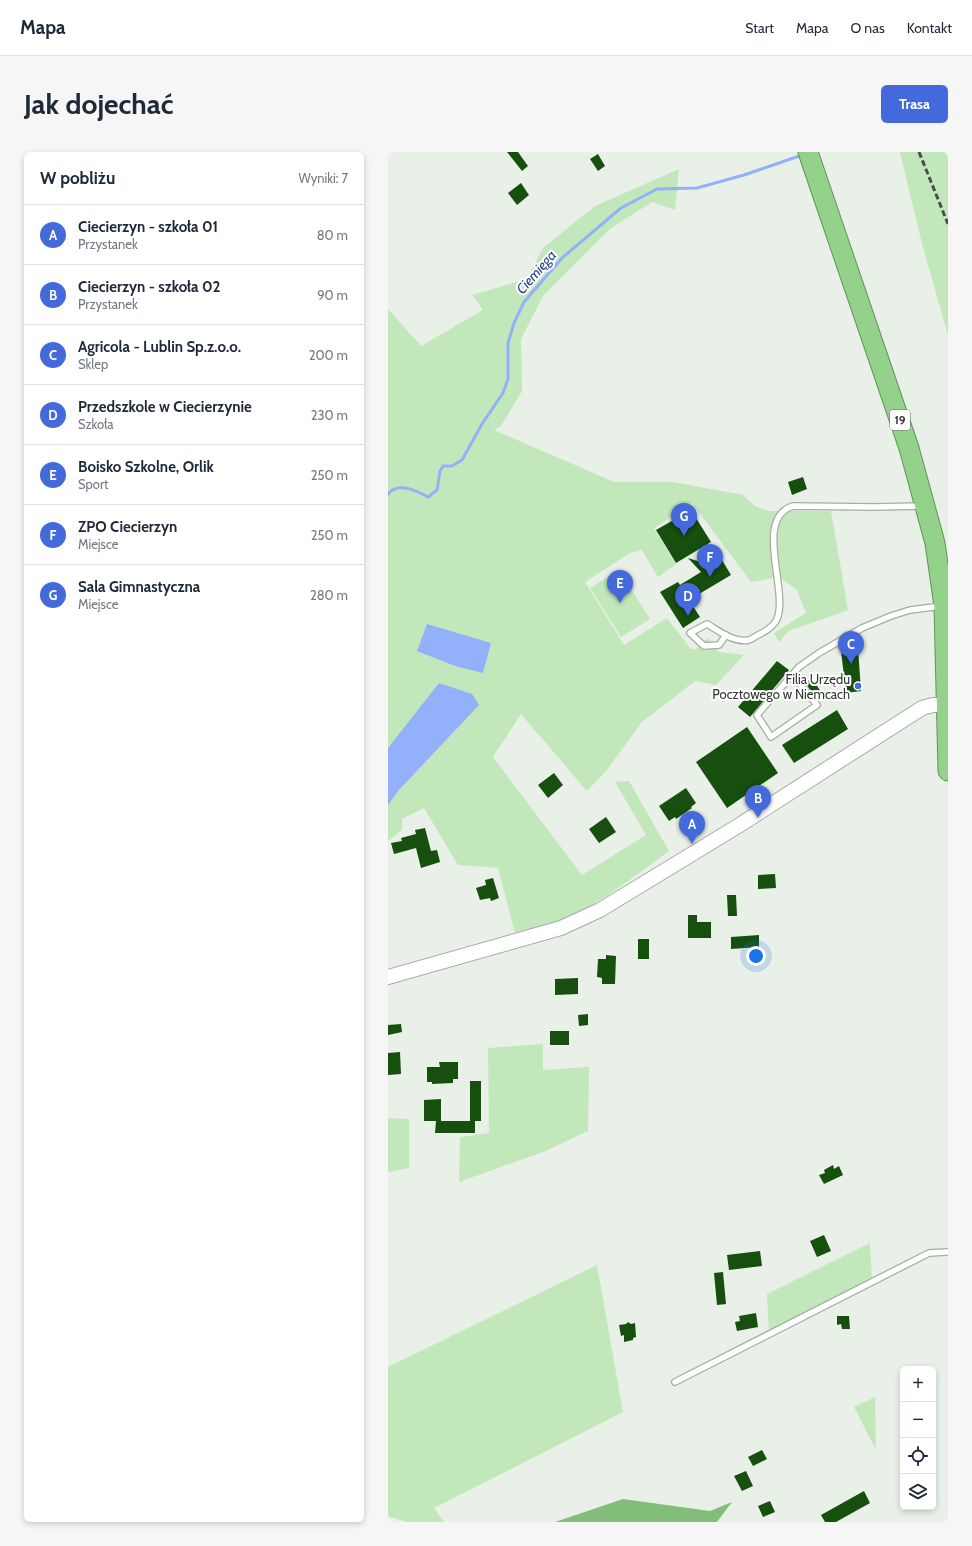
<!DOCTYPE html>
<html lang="pl">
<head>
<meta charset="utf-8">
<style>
  body { margin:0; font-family:Cabin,sans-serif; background:#f6f6f7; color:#1f2937 }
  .controls { position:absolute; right:12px; bottom:12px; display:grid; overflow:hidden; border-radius:6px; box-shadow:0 2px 6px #0003 }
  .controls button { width:36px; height:36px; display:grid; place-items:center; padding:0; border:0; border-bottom:1px solid #e0e1e3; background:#fff; color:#1f2937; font:20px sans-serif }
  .you { position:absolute; left:368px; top:804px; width:14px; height:14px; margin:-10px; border:3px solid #fff; border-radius:50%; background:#1a73e8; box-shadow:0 0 0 6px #1a73e833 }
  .badge { display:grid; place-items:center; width:26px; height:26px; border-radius:50%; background:#4369db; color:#fff; font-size:13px; font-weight:700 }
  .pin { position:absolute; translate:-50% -33px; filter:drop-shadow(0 1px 2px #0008) }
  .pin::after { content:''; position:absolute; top:21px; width:14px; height:12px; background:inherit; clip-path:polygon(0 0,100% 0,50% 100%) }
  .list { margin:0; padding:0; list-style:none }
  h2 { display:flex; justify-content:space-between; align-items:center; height:52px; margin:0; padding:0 16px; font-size:17px }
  h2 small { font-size:13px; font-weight:400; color:#747a83 }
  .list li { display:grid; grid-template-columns:26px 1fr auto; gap:12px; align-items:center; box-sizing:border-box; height:60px; padding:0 16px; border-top:1px solid #e0e1e3 }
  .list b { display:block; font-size:15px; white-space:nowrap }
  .list p { margin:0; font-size:13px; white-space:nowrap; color:#747a83 }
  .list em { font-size:13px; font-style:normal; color:#747a83 }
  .icon { flex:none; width:22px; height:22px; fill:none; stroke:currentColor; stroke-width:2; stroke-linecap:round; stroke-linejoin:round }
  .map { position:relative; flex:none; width:560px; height:1370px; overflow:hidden; border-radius:6px }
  header { display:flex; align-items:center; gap:24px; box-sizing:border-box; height:56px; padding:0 20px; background:#fff; border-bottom:1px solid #e0e1e3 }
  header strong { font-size:19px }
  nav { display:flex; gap:22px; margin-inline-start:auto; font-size:14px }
  .intro { display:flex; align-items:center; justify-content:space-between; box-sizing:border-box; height:96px; padding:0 24px }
  h1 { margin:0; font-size:28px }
  .button { padding:10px 18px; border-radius:6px; background:#4369db; color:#fff; font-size:14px; font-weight:700 }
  main { display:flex; gap:24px; padding:0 24px }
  aside { flex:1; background:#fff; border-radius:6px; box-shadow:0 2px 6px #0003 }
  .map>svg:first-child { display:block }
  .green { fill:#c1e7bb }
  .forest { fill:#82bd7a }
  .water { fill:#93b1fb }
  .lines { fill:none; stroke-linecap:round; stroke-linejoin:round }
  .stream { stroke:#93b1fb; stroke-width:3 }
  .building { fill:#164f0e }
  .service-casing { stroke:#a6aca5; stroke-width:8 }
  .tertiary-casing { stroke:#a6aca5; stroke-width:16 }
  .trunk-casing { stroke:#609459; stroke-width:21 }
  .service { stroke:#fff; stroke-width:5.5 }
  .tertiary { stroke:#fff; stroke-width:14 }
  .trunk { stroke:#94d28b; stroke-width:19 }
  .rail { stroke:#4a4e4a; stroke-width:3; stroke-dasharray:6 3; stroke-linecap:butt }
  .poi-dot { fill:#4369db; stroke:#fff; stroke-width:1.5 }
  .labels { text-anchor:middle; stroke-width:4; stroke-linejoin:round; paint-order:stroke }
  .shield { fill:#fff; stroke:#707270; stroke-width:1 }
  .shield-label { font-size:12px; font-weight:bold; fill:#333633 }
  .poi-label { font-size:13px; fill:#333633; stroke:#fff; text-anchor:end }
  .water-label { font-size:14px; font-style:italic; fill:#233d91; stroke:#fff }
</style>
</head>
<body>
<header>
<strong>Mapa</strong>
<nav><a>Start</a><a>Mapa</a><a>O nas</a><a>Kontakt</a></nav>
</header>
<div class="intro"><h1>Jak dojechać</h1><a class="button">Trasa</a></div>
<main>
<aside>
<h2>W pobliżu<small>Wyniki: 7</small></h2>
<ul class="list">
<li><span class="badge">A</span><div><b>Ciecierzyn - szkoła 01</b><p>Przystanek</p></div><em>80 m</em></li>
<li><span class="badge">B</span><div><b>Ciecierzyn - szkoła 02</b><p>Przystanek</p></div><em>90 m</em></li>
<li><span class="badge">C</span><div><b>Agricola - Lublin Sp.z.o.o.</b><p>Sklep</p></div><em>200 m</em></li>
<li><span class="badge">D</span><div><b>Przedszkole w Ciecierzynie</b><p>Szkoła</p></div><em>230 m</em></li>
<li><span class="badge">E</span><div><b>Boisko Szkolne, Orlik</b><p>Sport</p></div><em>250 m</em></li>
<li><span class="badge">F</span><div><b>ZPO Ciecierzyn</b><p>Miejsce</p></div><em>250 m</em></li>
<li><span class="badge">G</span><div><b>Sala Gimnastyczna</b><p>Miejsce</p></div><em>280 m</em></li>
</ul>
</aside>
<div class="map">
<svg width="560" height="1370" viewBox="0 0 560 1370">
  <rect width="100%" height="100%" fill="#e9f0e8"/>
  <!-- green -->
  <path class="green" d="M512 0H560V183L534 92Z
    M291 17 287 58 264 50 223 76 155 144 133 187 134 239 113 274 106 278 226 330H285L355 343 367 354 381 359H443L460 458 401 479 391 490 386 481 418 461 409 438 391 425 363 430 304 351 266 376 288 412 270 425 254 398 242 401 197 430 236 493 279 466 303 497H307L320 486 331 500 356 503 328 533 307 529 254 570 218 619 199 639 133 562 105 605 194 723 258 683 227 630 241 629 281 699C248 723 215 750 178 766 162 773 144 777 127 781L110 716 70 713 36 656 14 667V678L0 689V157L33 194 95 158 84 143 139 127 155 96 207 54Z
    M231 418 262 467 233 485 202 436Z
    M155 892V918L201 915 200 979 155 1000 71 1030 72 985 101 981 100 896Z
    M0 966 21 967V1016L0 1020Z
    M482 1091 484 1127 381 1180 379 1142Z
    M209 1113 235 1260 46 1356 56 1370H19L0 1364V1215Z
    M487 1245 488 1298 466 1255Z"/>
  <!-- forest -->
  <path class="forest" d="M235 1347 322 1359 344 1350 329 1370H167Z"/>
  <!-- water -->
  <path class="water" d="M39 472 103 491 95 521 67 514 29 499Z
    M51 531 84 542 91 553 10 639 0 653V596Z"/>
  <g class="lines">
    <!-- stream -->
    <path class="stream" d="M0 342C10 329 29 339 40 345L49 338 52 319 55 314H64L74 308 94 272 115 241 120 227V191L126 171 136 150 174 106 233 56 269 37 309 36 356 23 414 3"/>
  </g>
  <!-- building -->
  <path class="building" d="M119 0H130L140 14 134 19Z
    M210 2 217 14 210 19 202 7Z
    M133 31 141 43 129 53 120 41Z
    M415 325 419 337 404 343 400 330Z
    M303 358 323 390 288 411 268 378Z
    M300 406 316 411 320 416 334 408 343 423 301 448 312 465 295 476 272 440 290 430 292 433 313 420Z
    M470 496 473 539 458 541 453 499Z
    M389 509 401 518 362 565 350 555Z
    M424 526 433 540 427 544 417 531Z
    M449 558 460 577 406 611 394 593Z
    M359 575 390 621 339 656 308 610Z
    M166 621 175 633 160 646 150 633Z
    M298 636 308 651 303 655 304 656 288 667 287 665 281 669 271 654Z
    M218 665 228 680 211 691 201 677Z
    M37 676 43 699 49 698 52 710 33 716 28 696 6 702 3 691 14 689 13 686 28 682 27 678Z
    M387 722 388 736 370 737V723Z
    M105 726 111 746 103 749 102 746 92 748 88 736 98 733 97 728Z
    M339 743H348L349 764H340Z
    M300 763H309V770H323V786H300Z
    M371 783V795L343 797V785Z
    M250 787H261V807H250Z
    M218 803 228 804 227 832H214V826L209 825 210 807H218Z
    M190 826V842L167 843V827Z
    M200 862V873L191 874 190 863Z
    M13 872 14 880 0 883V873Z
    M162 879H181V893H162Z
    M12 900 13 922 0 923V901Z
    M51 910H70V927H65V931L44 932V930H39V915H52Z
    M82 929H93V969H82Z
    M53 947V969H87V981H47L48 969H36V948Z
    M445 1013 446 1017 451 1014 455 1023 436 1032 431 1023 437 1021 436 1018Z
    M436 1083 443 1099 429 1105 422 1089Z
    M372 1099 374 1114 341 1118 339 1103Z
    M335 1120 338 1152 329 1153 326 1121Z
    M368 1161 370 1175 349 1179 347 1170 352 1169 351 1164Z
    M449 1164H461L462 1177H454L453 1172 449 1173Z
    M240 1170 243 1172 247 1171 248 1185 245 1186V1188L236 1190V1183L233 1184 231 1173 238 1172Z
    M374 1298 379 1307 365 1314 360 1305Z
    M358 1319 365 1334 354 1339 346 1324Z
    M476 1339 482 1351 448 1370H437L433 1363Z
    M382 1349 387 1360 375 1365 370 1354Z"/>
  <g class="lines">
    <!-- service casing -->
    <g class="service-casing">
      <path id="service" d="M338 483 331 493 316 494 302 481 319 472C331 479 346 491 361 488 364 487 368 484 372 482 378 479 386 474 389 467 401 439 365 366 405 354L487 355 533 354
        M404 523 429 553 383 585 369 563 411 515 431 501 474 476 503 464 522 458 554 454
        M287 1230 541 1101 560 1100"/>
    </g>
    <!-- tertiary casing -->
    <g class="tertiary-casing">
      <path id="tertiary" d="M0 825 173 776 212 758 350 674 534 556 545 553H559"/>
    </g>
    <!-- trunk casing -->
    <g class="trunk-casing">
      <path id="trunk" d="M420 0 521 296 547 391 556 454 560 619"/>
    </g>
    <!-- service -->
    <use href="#service" class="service"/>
    <!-- tertiary -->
    <use href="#tertiary" class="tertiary"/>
    <!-- trunk -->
    <use href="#trunk" class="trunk"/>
    <!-- rail -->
    <path class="rail" d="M531 0 560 72"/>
  </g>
  <!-- markers -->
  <circle class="poi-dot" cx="470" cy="534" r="4"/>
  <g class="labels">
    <!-- shield labels -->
    <rect class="shield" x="502" y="258" width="20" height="20" rx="3"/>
    <g class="shield-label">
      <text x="512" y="272">19</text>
    </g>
    <!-- poi labels -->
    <g class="poi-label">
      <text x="462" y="532">Filia Urzędu<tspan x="462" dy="15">Pocztowego w Niemcach</tspan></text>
    </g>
    <!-- water labels -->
    <g class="water-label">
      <text transform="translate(148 120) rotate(-49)" y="5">Ciemięga</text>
    </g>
  </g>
</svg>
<div class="controls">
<button>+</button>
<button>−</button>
<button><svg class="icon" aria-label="locate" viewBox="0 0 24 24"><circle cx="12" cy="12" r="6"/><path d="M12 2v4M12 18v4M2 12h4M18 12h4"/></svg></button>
<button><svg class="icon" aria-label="layers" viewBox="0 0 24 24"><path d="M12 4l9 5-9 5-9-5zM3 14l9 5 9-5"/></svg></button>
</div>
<div class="you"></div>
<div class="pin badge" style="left:304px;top:692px">A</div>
<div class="pin badge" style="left:370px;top:666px">B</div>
<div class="pin badge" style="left:463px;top:512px">C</div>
<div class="pin badge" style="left:300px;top:464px">D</div>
<div class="pin badge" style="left:232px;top:451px">E</div>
<div class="pin badge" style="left:322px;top:425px">F</div>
<div class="pin badge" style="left:296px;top:384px">G</div>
</div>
</main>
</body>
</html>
